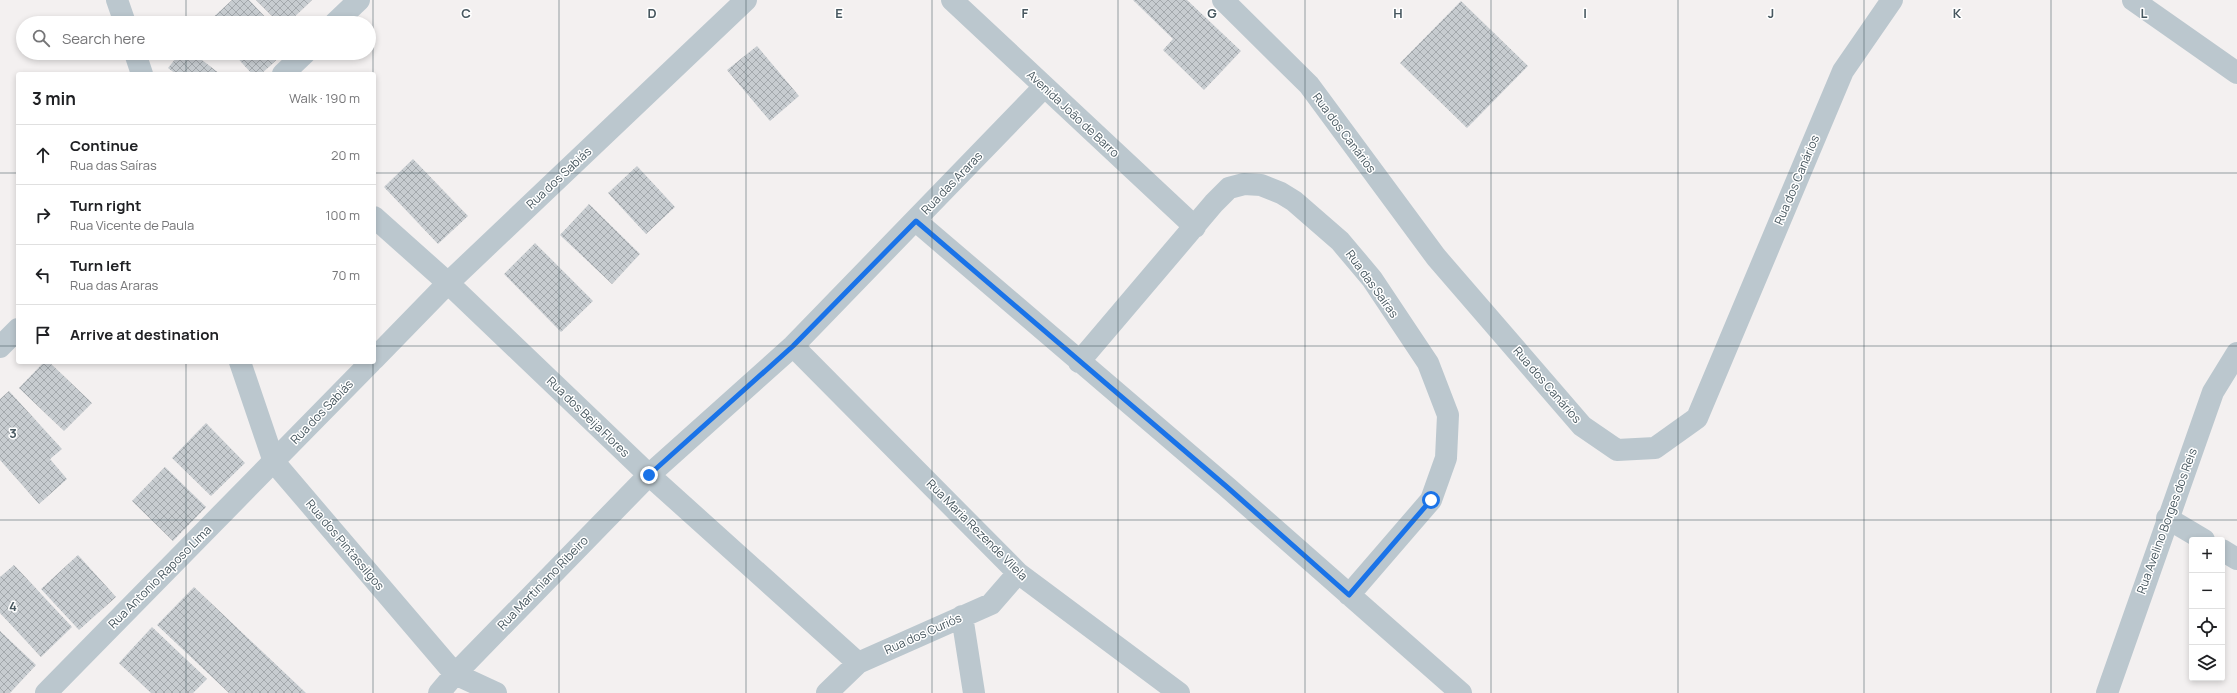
<!DOCTYPE html>
<html lang="en">
<head>
<meta charset="utf-8">
<style>
  body { margin:0; font-family:Manrope,sans-serif; background:#f6f6f6; color:#202124 }
  .controls { position:absolute; right:12px; bottom:12px; display:grid; overflow:hidden; border-radius:4px; box-shadow:0 2px 6px #0003 }
  .controls button { width:36px; height:36px; display:grid; place-items:center; padding:0; border:0; border-bottom:1px solid #e0e0e0; background:#fff; color:#202124; font:20px sans-serif }
  .stop { position:absolute; width:12px; height:12px; margin:-9px; border:3px solid #1a73e8; border-radius:50%; background:#fff }
  .stop.end { background:#1a73e8; border-color:#fff; box-shadow:0 1px 4px #0008 }
  .list { margin:0; padding:0; list-style:none }
  h2 { display:flex; justify-content:space-between; align-items:center; height:52px; margin:0; padding:0 16px; font-size:17px }
  h2 small { font-size:13px; font-weight:400; color:#757577 }
  .list li { display:grid; grid-template-columns:26px 1fr auto; gap:12px; align-items:center; box-sizing:border-box; height:60px; padding:0 16px; border-top:1px solid #e0e0e0 }
  .list b { display:block; font-size:15px; white-space:nowrap }
  .list p { margin:0; font-size:13px; white-space:nowrap; color:#757577 }
  .list em { font-size:13px; font-style:normal; color:#757577 }
  .icon { flex:none; width:22px; height:22px; fill:none; stroke:currentColor; stroke-width:2; stroke-linecap:round; stroke-linejoin:round }
  .map { position:relative; flex:none; width:2237px; height:693px; overflow:hidden }
  .search { position:absolute; background:#fff; box-shadow:0 2px 6px #0003; left:16px; top:16px; width:360px; height:44px; display:flex; align-items:center; gap:10px; box-sizing:border-box; padding:0 14px; border-radius:22px; color:#757577; font-size:15px }
  .panel { position:absolute; background:#fff; box-shadow:0 2px 6px #0003; left:16px; top:72px; width:360px; height:292px; border-radius:4px }
  .map>svg:first-child { display:block }
  .building { fill:url(#building-cross-hatch) }
  .lines { fill:none; stroke-linecap:round; stroke-linejoin:round }
  .minor { stroke:#bbc7ce; stroke-width:22 }
  .route { stroke:#1a73e8; stroke-width:5 }
  .grid { fill:none; stroke:#47575f; stroke-width:1; stroke-opacity:0.55 }
  .labels { text-anchor:middle; stroke-width:3; stroke-linejoin:round; paint-order:stroke }
  .street-label { font-size:12px; fill:#47575f; stroke:#fff }
  .grid-label { font-size:13px; text-anchor:middle; font-weight:bold; fill:#47575f; stroke:#fff; stroke-width:3; stroke-linejoin:round; paint-order:stroke }
</style>
</head>
<body>
<div class="map">
<svg width="2237" height="693" viewBox="0 0 2237 693">
  <defs>
    <pattern id="building-cross-hatch" width="8" height="8" patternUnits="userSpaceOnUse"><rect width="8" height="8" fill="#c7ccd0"/><path d="M0 0l8 8M0 8l8-8" fill="none" stroke="#a3a8ac"/></pattern>
  </defs>
  <rect width="100%" height="100%" fill="#f3f0f0"/>
  <!-- building -->
  <path class="building" d="M232 0H249L271 23H207Z
    M256 0H312L288 23H279Z
    M1133 0H1187L1241 51 1204 90 1163 50 1173 39Z
    M1461 1 1528 66 1467 128 1400 63Z
    M757 46 799 96 770 121 727 70Z
    M180 53H193L220 74H176L168 68Z
    M233 53H284L261 74H252Z
    M413 159 468 216 438 244 384 187Z
    M637 166 675 207 646 234 608 193Z
    M589 204 640 254 612 284 560 235Z
    M535 243 593 301 561 332 504 274Z
    M44 362H49L92 403 64 431 19 388Z
    M9 391 62 449 50 459 67 479 39 504 0 460V399Z
    M206 423 245 463 211 496 172 458Z
    M165 467 206 507 173 541 132 501Z
    M78 555 116 597 79 630 41 589Z
    M14 565 72 627 41 657 0 613V577Z
    M194 587 306 693H229L157 625Z
    M152 627 207 679 193 693H151L119 663Z
    M0 631 36 665 10 693H0Z"/>
  <g class="lines">
    <!-- minor -->
    <path class="minor" d="M117 0 125 23
      M952 0 1195 227
      M1223 0 1309 85 1436 257 1582 426 1617 450 1655 448 1697 418 1843 71 1892 0
      M2133 0 2237 73
      M335 23 359 0
      M135 53 142 74
      M283 74 305 53
      M374 217 448 283 649 475 858 663
      M916 221 1227 487 1461 693
      M793 346 1018 573 1179 693
      M0 347 18 329
      M374 359 448 283 746 0
      M240 362 274 462 455 674 496 693
      M1079 362 1214 203 1229 188 1244 184 1261 185 1281 193 1294 201 1340 241 1372 279 1428 363 1448 415 1446 458 1431 500 1349 595
      M2167 518 2204 540
      M2222 550 2237 559
      M962 616 974 693
      M46 693 371 362
      M439 693 455 674 649 475 793 346 1044 87
      M827 693 858 663 991 604 1018 573
      M2107 693 2213 392 2237 353"/>
  </g>
  <g class="lines">
    <!-- route -->
    <path class="route" d="M649 475 793 346 916 221 1227 487 1349 595 1431 500"/>
  </g>
  <!-- grid -->
  <path class="grid" d="M186 0V23M373 0V74M559 0V693M746 0V693M932 0V693M1118 0V693M1305 0V693M1491 0V693M1678 0V693M1864 0V693M2051 0V693M186 53V74M0 173H18M374 173H2237M0 346H18M374 346H2237M186 362V693M373 362V693M0 520H2237"/>
  <g class="labels">
    <!-- street labels -->
    <g class="street-label">
      <text transform="translate(1073 114) rotate(43)" y="4">Avenida João de Barro</text>
      <text transform="translate(1344 133) rotate(53)" y="4">Rua dos Canários</text>
      <text transform="translate(559 178) rotate(-43)" y="4">Rua dos Sabiás</text>
      <text transform="translate(1797 180) rotate(-67)" y="4">Rua dos Canários</text>
      <text transform="translate(952 183) rotate(-46)" y="4">Rua das Araras</text>
      <text transform="translate(1372 284) rotate(54)" y="4">Rua das Saíras</text>
      <text transform="translate(1547 385) rotate(49)" y="4">Rua dos Canários</text>
      <text transform="translate(322 412) rotate(-46)" y="4">Rua dos Sabiás</text>
      <text transform="translate(588 417) rotate(44)" y="4">Rua dos Beija Flores</text>
      <text transform="translate(2167 521) rotate(-70)" y="4">Rua Avelino Borges dos Reis</text>
      <text transform="translate(977 530) rotate(45)" y="4">Rua Maria Rezende Vilela</text>
      <text transform="translate(345 545) rotate(50)" y="4">Rua dos Pintassilgos</text>
      <text transform="translate(160 577) rotate(-45)" y="4">Rua Antonio Raposo Lima</text>
      <text transform="translate(543 583) rotate(-46)" y="4">Rua Martiniano Ribeiro</text>
      <text transform="translate(923 634) rotate(-24)" y="4">Rua dos Curiós</text>
    </g>
  </g>
  <g class="grid-label">
    <text x="466" y="18">C</text>
    <text x="652" y="18">D</text>
    <text x="839" y="18">E</text>
    <text x="1025" y="18">F</text>
    <text x="1212" y="18">G</text>
    <text x="1398" y="18">H</text>
    <text x="1585" y="18">I</text>
    <text x="1771" y="18">J</text>
    <text x="1957" y="18">K</text>
    <text x="2144" y="18">L</text>
    <text x="13" y="438">3</text>
    <text x="13" y="611">4</text>
  </g>
</svg>
<div class="controls">
<button>+</button>
<button>−</button>
<button><svg class="icon" aria-label="locate" viewBox="0 0 24 24"><circle cx="12" cy="12" r="6"/><path d="M12 2v4M12 18v4M2 12h4M18 12h4"/></svg></button>
<button><svg class="icon" aria-label="layers" viewBox="0 0 24 24"><path d="M12 4l9 5-9 5-9-5zM3 14l9 5 9-5"/></svg></button>
</div>
<div class="stop" style="left:1431px;top:500px"></div>
<div class="stop end" style="left:649px;top:475px"></div>
<div class="search"><svg class="icon" aria-label="search" viewBox="0 0 24 24"><circle cx="10" cy="10" r="6"/><path d="M15 15l6 6"/></svg>Search here</div>
<section class="panel">
<h2>3 min<small>Walk · 190 m</small></h2>
<ul class="list">
<li><svg class="icon" aria-label="ahead" viewBox="0 0 24 24"><path d="M12 20V5M6 11l6-6 6 6"/></svg><div><b>Continue</b><p>Rua das Saíras</p></div><em>20 m</em></li>
<li><svg class="icon" aria-label="right" viewBox="0 0 24 24"><path d="M7 20v-9h11M14 6l5 5-5 5"/></svg><div><b>Turn right</b><p>Rua Vicente de Paula</p></div><em>100 m</em></li>
<li><svg class="icon" aria-label="left" viewBox="0 0 24 24"><path d="M17 20v-9H6M10 6l-5 5 5 5"/></svg><div><b>Turn left</b><p>Rua das Araras</p></div><em>70 m</em></li>
<li><svg class="icon" aria-label="arrive" viewBox="0 0 24 24"><path d="M6 21V4h12l-3 4 3 4H6"/></svg><div><b>Arrive at destination</b></div></li>
</ul>
</section>
</div>
</body>
</html>
